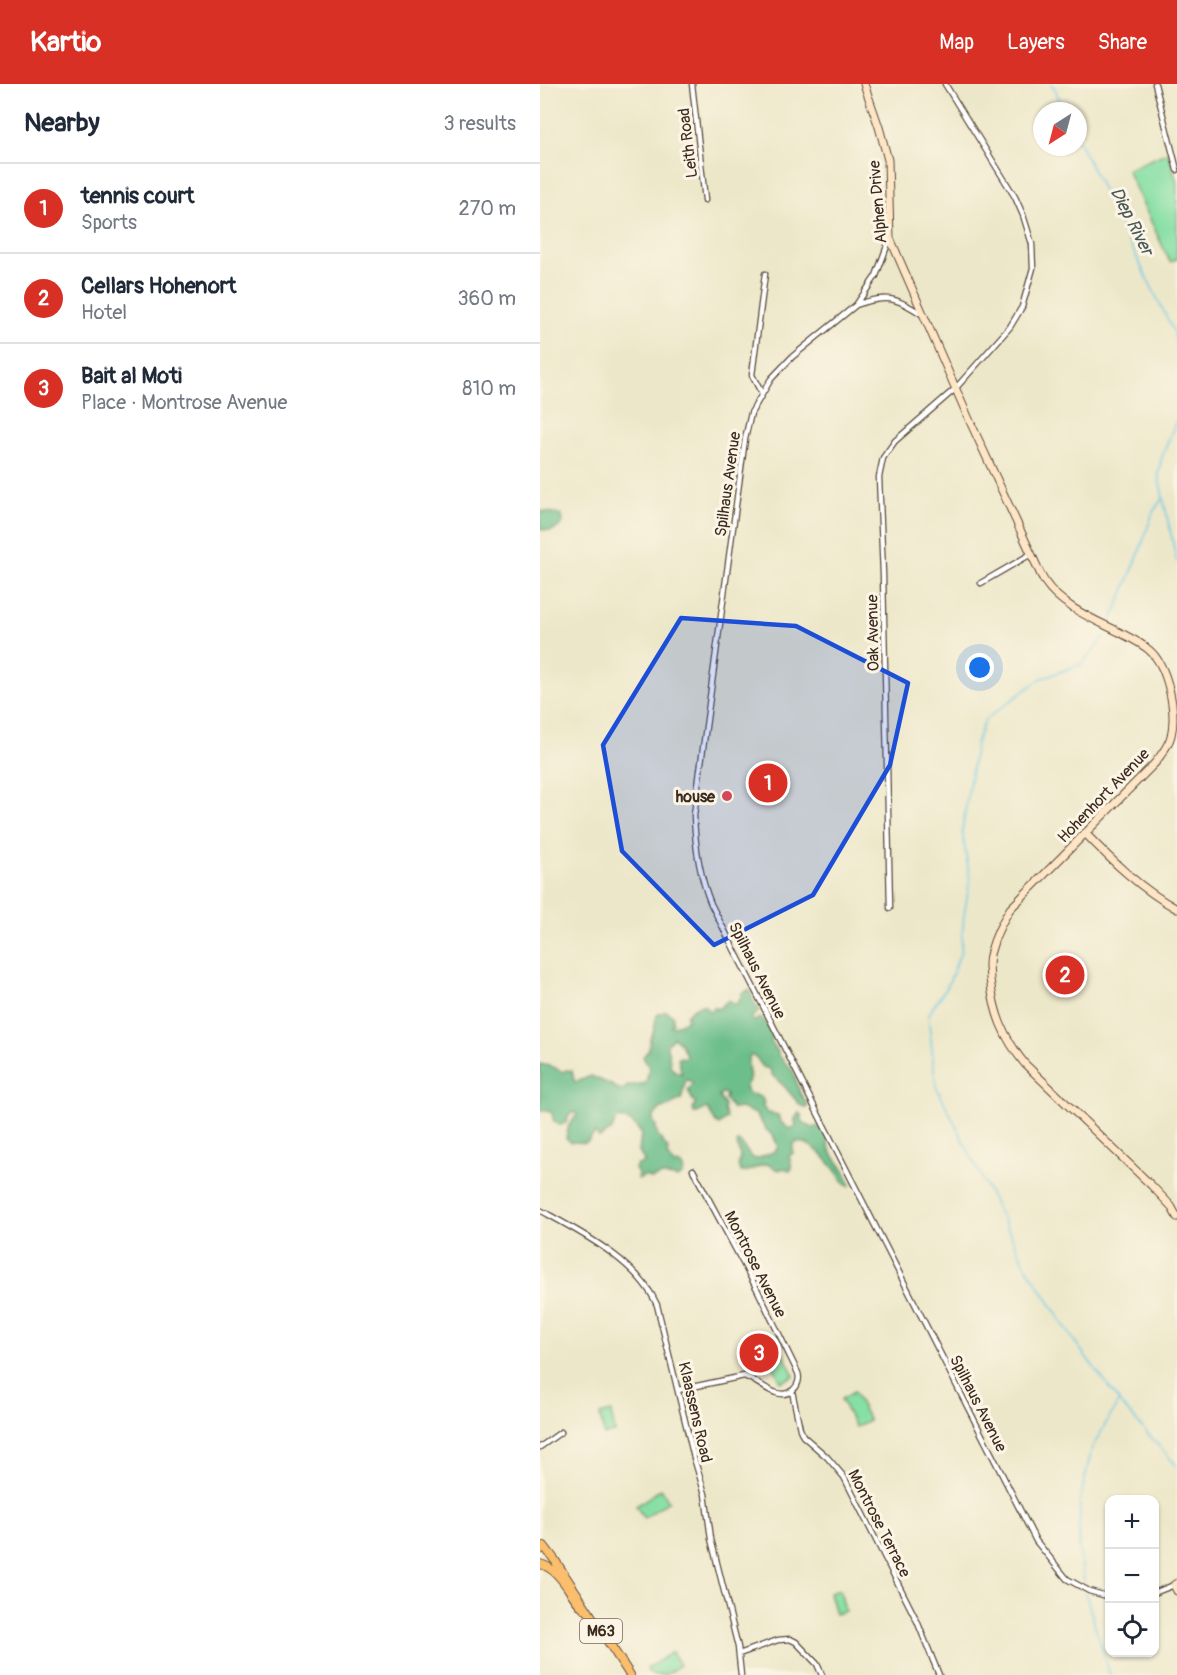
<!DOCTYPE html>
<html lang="en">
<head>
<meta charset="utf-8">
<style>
  body { margin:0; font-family:Pangolin,sans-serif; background:#f2f2f3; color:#1f2937 }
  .controls { position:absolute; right:18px; bottom:18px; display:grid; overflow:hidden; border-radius:12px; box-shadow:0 2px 4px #0004 }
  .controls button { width:54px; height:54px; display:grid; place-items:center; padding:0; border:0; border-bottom:2px solid #e0e1e3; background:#fff; color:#1f2937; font:30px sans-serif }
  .compass { position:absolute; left:493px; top:18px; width:54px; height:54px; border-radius:50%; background:#fff; box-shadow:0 2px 4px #0004; rotate:216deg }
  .you { position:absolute; left:440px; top:584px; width:21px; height:21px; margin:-15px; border:4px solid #fff; border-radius:50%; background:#1a73e8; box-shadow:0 0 0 9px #1a73e833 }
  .badge { display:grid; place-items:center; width:39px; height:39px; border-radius:50%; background:#d93025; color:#fff; font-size:20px; font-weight:700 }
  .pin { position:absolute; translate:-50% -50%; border:3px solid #fff; box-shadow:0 2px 6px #0006 }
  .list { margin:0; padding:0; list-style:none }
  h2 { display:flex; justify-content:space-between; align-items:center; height:78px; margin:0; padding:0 24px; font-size:26px }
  h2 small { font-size:20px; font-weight:400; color:#747a83 }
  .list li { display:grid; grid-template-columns:39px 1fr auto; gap:18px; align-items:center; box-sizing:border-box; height:90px; padding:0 24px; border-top:2px solid #e0e1e3 }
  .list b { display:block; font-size:22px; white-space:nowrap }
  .list p { margin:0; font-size:20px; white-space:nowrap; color:#747a83 }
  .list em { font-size:20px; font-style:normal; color:#747a83 }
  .icon { flex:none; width:33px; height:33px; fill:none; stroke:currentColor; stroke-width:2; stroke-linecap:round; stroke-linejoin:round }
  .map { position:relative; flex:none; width:637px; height:1591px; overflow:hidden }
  header { display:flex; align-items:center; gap:36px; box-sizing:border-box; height:84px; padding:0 30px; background:#d93025; color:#fff }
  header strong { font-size:28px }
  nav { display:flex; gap:33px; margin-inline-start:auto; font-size:21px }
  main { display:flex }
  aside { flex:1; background:#fff }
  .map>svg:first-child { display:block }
  .green { fill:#86dfa4; stroke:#608461; stroke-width:1.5 }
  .forest { fill:#6cbe8a; stroke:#547454; stroke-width:1.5; fill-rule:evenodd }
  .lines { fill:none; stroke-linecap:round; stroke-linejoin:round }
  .stream { stroke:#65c7e3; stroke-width:1.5 }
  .street-casing { stroke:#564638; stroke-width:7 }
  .secondary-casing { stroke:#564638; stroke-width:9 }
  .primary-casing { stroke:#564638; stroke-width:10 }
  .street { stroke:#fff; stroke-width:4.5 }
  .secondary { stroke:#fde5c5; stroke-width:7 }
  .primary { stroke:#fabe6d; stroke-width:8 }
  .marked { fill:#1d4ed8; fill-opacity:0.2; stroke:#1d4ed8; stroke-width:4.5; stroke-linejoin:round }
  .poi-dot { fill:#d1495b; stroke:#fcf5e5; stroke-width:2 }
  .labels { text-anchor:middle; stroke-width:6; stroke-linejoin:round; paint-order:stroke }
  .shield { fill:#fcf5e5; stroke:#75675a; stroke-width:1.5 }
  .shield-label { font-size:15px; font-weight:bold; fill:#3b2a1e }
  .street-label { font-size:16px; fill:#3b2a1e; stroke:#fcf5e5 }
  .poi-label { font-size:16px; font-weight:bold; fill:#3b2a1e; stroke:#fcf5e5; text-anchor:end }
  .water-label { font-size:18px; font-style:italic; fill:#485959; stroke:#fcf5e5 }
</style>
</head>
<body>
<header>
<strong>Kartio</strong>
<nav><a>Map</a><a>Layers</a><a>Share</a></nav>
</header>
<main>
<aside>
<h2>Nearby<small>3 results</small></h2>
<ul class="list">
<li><span class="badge">1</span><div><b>tennis court</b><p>Sports</p></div><em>270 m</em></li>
<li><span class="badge">2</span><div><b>Cellars Hohenort</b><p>Hotel</p></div><em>360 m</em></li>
<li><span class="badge">3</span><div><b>Bait al Moti</b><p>Place · Montrose Avenue</p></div><em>810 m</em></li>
</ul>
</aside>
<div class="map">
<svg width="637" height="1591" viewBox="0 0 637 1591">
  <rect width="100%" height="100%" fill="#fcf5e5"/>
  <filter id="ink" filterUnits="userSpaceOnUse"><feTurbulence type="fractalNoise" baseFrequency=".0167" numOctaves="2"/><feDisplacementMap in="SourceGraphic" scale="12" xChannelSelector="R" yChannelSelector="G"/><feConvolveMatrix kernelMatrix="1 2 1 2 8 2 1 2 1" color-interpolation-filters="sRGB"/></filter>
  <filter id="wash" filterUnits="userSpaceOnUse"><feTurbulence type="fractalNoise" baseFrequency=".008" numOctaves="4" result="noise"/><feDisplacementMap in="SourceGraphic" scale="24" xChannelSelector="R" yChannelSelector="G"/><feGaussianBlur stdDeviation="1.35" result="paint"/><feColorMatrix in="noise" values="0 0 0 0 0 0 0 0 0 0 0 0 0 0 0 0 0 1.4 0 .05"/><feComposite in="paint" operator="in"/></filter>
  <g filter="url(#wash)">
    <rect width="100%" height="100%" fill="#ede7c9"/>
    <!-- green -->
    <path class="green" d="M628 68 637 98V175L630 178 587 86Z
      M221 685H235V713L222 712Z
      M240 1263 254 1292 241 1298 227 1270Z
      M314 1308 329 1336 315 1343 301 1315Z
      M71 1328 75 1349 64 1351 60 1331Z
      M121 1405 129 1417 104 1434 96 1422Z
      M300 1506 305 1527 295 1530 289 1509Z
      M132 1568 140 1581 125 1591H111L107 1585Z"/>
    <!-- forest -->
    <path class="forest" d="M0 427 20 430 22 432 23 438 19 443 11 447 0 445Z
      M209 906 211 909 212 915 219 926 216 930 212 933V936L215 937 220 934 226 939 232 952 231 957 238 968V971L253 987 260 1009 268 1022 266 1024 260 1021 244 1002 233 992 230 985 223 983C218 978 218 971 210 972 203 982 215 991 206 1001V1007L209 1010 215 1011 222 1014 224 1019 222 1022 228 1029 238 1031 240 1037 249 1045 255 1043 256 1040 254 1036 259 1029 262 1032V1037L272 1044 278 1042C281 1045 285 1049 287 1053 290 1059 287 1057 289 1063 294 1078 308 1085 310 1102L306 1101C297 1088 273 1053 255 1059L253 1063V1069L249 1072 252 1084 250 1087 245 1084 238 1086 227 1080C218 1081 211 1088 201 1088 196 1081 200 1078 200 1071 199 1067 197 1062 197 1058H200L208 1069 213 1074 217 1075 233 1068 238 1064 234 1053 225 1044 216 1030 201 1024 193 1025 185 1015 186 1011 183 1009 180 1010 179 1013 185 1022 184 1026 187 1034 179 1041 176 1039 167 1024C162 1025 159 1030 154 1029L153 1024 156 1019 152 1015 148 1006 152 1001V998L146 995 141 1016 135 1018 130 1022 121 1024 113 1033V1036L116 1042 117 1051 128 1065 127 1071 134 1081 140 1080 144 1085 143 1090 138 1094 122 1091 111 1095 105 1092 99 1095 97 1093 98 1090 95 1085 96 1082 105 1078 99 1068 101 1049C95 1040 87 1032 76 1035L72 1046 59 1054 55 1049C42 1064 49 1057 31 1058L26 1054 29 1041 37 1031 35 1028 29 1030 26 1039 20 1041 14 1038 12 1029 6 1026 0 1027V980L13 983 23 988 26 986 32 987 34 996 36 998 51 992C57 995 63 997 69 1000 74 1002 76 1005 82 1006L88 1002 106 999 109 983 103 973 109 965 110 955 113 949 117 931 126 927 133 932V938L131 941 132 943 147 936 146 932C150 926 157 921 164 921L169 927H171L174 923 178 925 189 916 193 920H196L200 916 202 909ZM134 953 140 959 146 971 145 974 140 973 138 975 142 990C128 985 131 983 129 971 129 967 126 965 127 960 129 957 132 956 134 953Z"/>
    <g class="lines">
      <!-- stream -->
      <path class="stream" d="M511 0 516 7 523 27
        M538 56 634 248 637 263
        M637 335 622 373 618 390 637 478
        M572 536 598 472 613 428 622 415
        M579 1318 637 1382
        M544 1497 539 1464 540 1416 552 1364 579 1317 535 1258 487 1184 396 1002 388 931 409 899 421 867 424 831 430 795 422 747 436 659 445 636 500 595 542 580 565 552
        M545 1508 570 1591"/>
    </g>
  </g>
  <g filter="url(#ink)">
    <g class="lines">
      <!-- street casing -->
      <g class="street-casing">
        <path id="street" d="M152 0 165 116
          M615 0 637 86
          M350 154 336 192 316 221 252 273 231 295 211 329 205 355 154 731C155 762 159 791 171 820L496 1457 527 1495 549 1507 570 1513
          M316 221C346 210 356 213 383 231
          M222 310 212 291 225 190
          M441 499 491 470
          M350 824 343 490 339 393 343 374 355 357 415 305 470 243 482 223 493 184 492 160 483 131 475 113 405 0
          M0 1126C40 1148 98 1177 117 1221L154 1374 165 1410 171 1455 198 1563 201 1591
          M138 1306 204 1292C219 1296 237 1319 253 1306 258 1302 260 1295 258 1289L217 1205 153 1086
          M252 1307 260 1345 263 1352 287 1373 304 1393 377 1537 399 1591
          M0 1363 21 1348
          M614 1509 634 1501
          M199 1570 238 1556 250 1555 256 1558 277 1580 282 1591"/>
      </g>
      <!-- secondary casing -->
      <g class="secondary-casing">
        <path id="secondary" d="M324 0 339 43 348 76 350 154 428 333 495 478C498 484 501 492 505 498 521 522 553 535 577 547 588 553 600 558 609 566 628 582 637 628 631 652 628 663 621 671 615 679L470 825C462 838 455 852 451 867 448 876 449 885 450 895 454 929 463 953 485 980L612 1102 631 1122 637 1133
          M545 749C573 778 601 805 637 825
          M637 1499 634 1501 637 1507"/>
      </g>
      <!-- primary casing -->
      <g class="primary-casing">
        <path id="primary" d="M0 1466 4 1462 14 1475 90 1591
          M0 1480C21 1485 29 1510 44 1525"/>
      </g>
      <!-- street -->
      <use href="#street" class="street"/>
      <!-- secondary -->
      <use href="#secondary" class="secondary"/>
      <!-- primary -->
      <use href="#primary" class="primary"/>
    </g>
  </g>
  <!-- marked area -->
  <path class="marked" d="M141 534 256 542 368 599 350 681 273 811 174 861 82 767 63 661Z"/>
  <!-- markers -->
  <circle class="poi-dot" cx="187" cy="712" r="6"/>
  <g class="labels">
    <!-- shield labels -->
    <rect class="shield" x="40" y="1535" width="42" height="24" rx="4.5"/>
    <g class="shield-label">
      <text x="61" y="1552">M63</text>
    </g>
    <!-- street labels -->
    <g class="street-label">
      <text transform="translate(147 59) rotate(-97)" y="6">Leith Road</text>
      <text transform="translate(337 118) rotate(-95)" y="6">Alphen Drive</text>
      <text transform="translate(187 400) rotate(-82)" y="6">Spilhaus Avenue</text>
      <text transform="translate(332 549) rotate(-91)" y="6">Oak Avenue</text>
      <text transform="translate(563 711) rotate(-46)" y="6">Hohenhort Avenue</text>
      <text transform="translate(218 886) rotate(63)" y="6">Spilhaus Avenue</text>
      <text transform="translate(216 1180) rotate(63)" y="6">Montrose Avenue</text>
      <text transform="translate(439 1319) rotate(63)" y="6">Spilhaus Avenue</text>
      <text transform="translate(156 1328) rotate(77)" y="6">Klaassens Road</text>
      <text transform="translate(340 1439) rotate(63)" y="6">Montrose Terrace</text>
    </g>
    <!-- poi labels -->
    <g class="poi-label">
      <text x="175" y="718">house</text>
    </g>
    <!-- water labels -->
    <g class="water-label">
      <text transform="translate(592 137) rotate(63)" y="6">Diep River</text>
    </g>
  </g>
</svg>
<div class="controls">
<button>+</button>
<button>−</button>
<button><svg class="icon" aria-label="locate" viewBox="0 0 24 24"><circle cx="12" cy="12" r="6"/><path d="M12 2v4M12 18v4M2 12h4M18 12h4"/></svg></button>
</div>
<svg class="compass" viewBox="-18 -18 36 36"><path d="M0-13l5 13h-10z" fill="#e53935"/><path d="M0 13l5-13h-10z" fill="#747a83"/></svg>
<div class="you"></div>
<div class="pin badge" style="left:228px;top:699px">1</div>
<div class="pin badge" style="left:525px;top:891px">2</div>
<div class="pin badge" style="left:219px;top:1269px">3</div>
</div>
</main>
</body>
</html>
